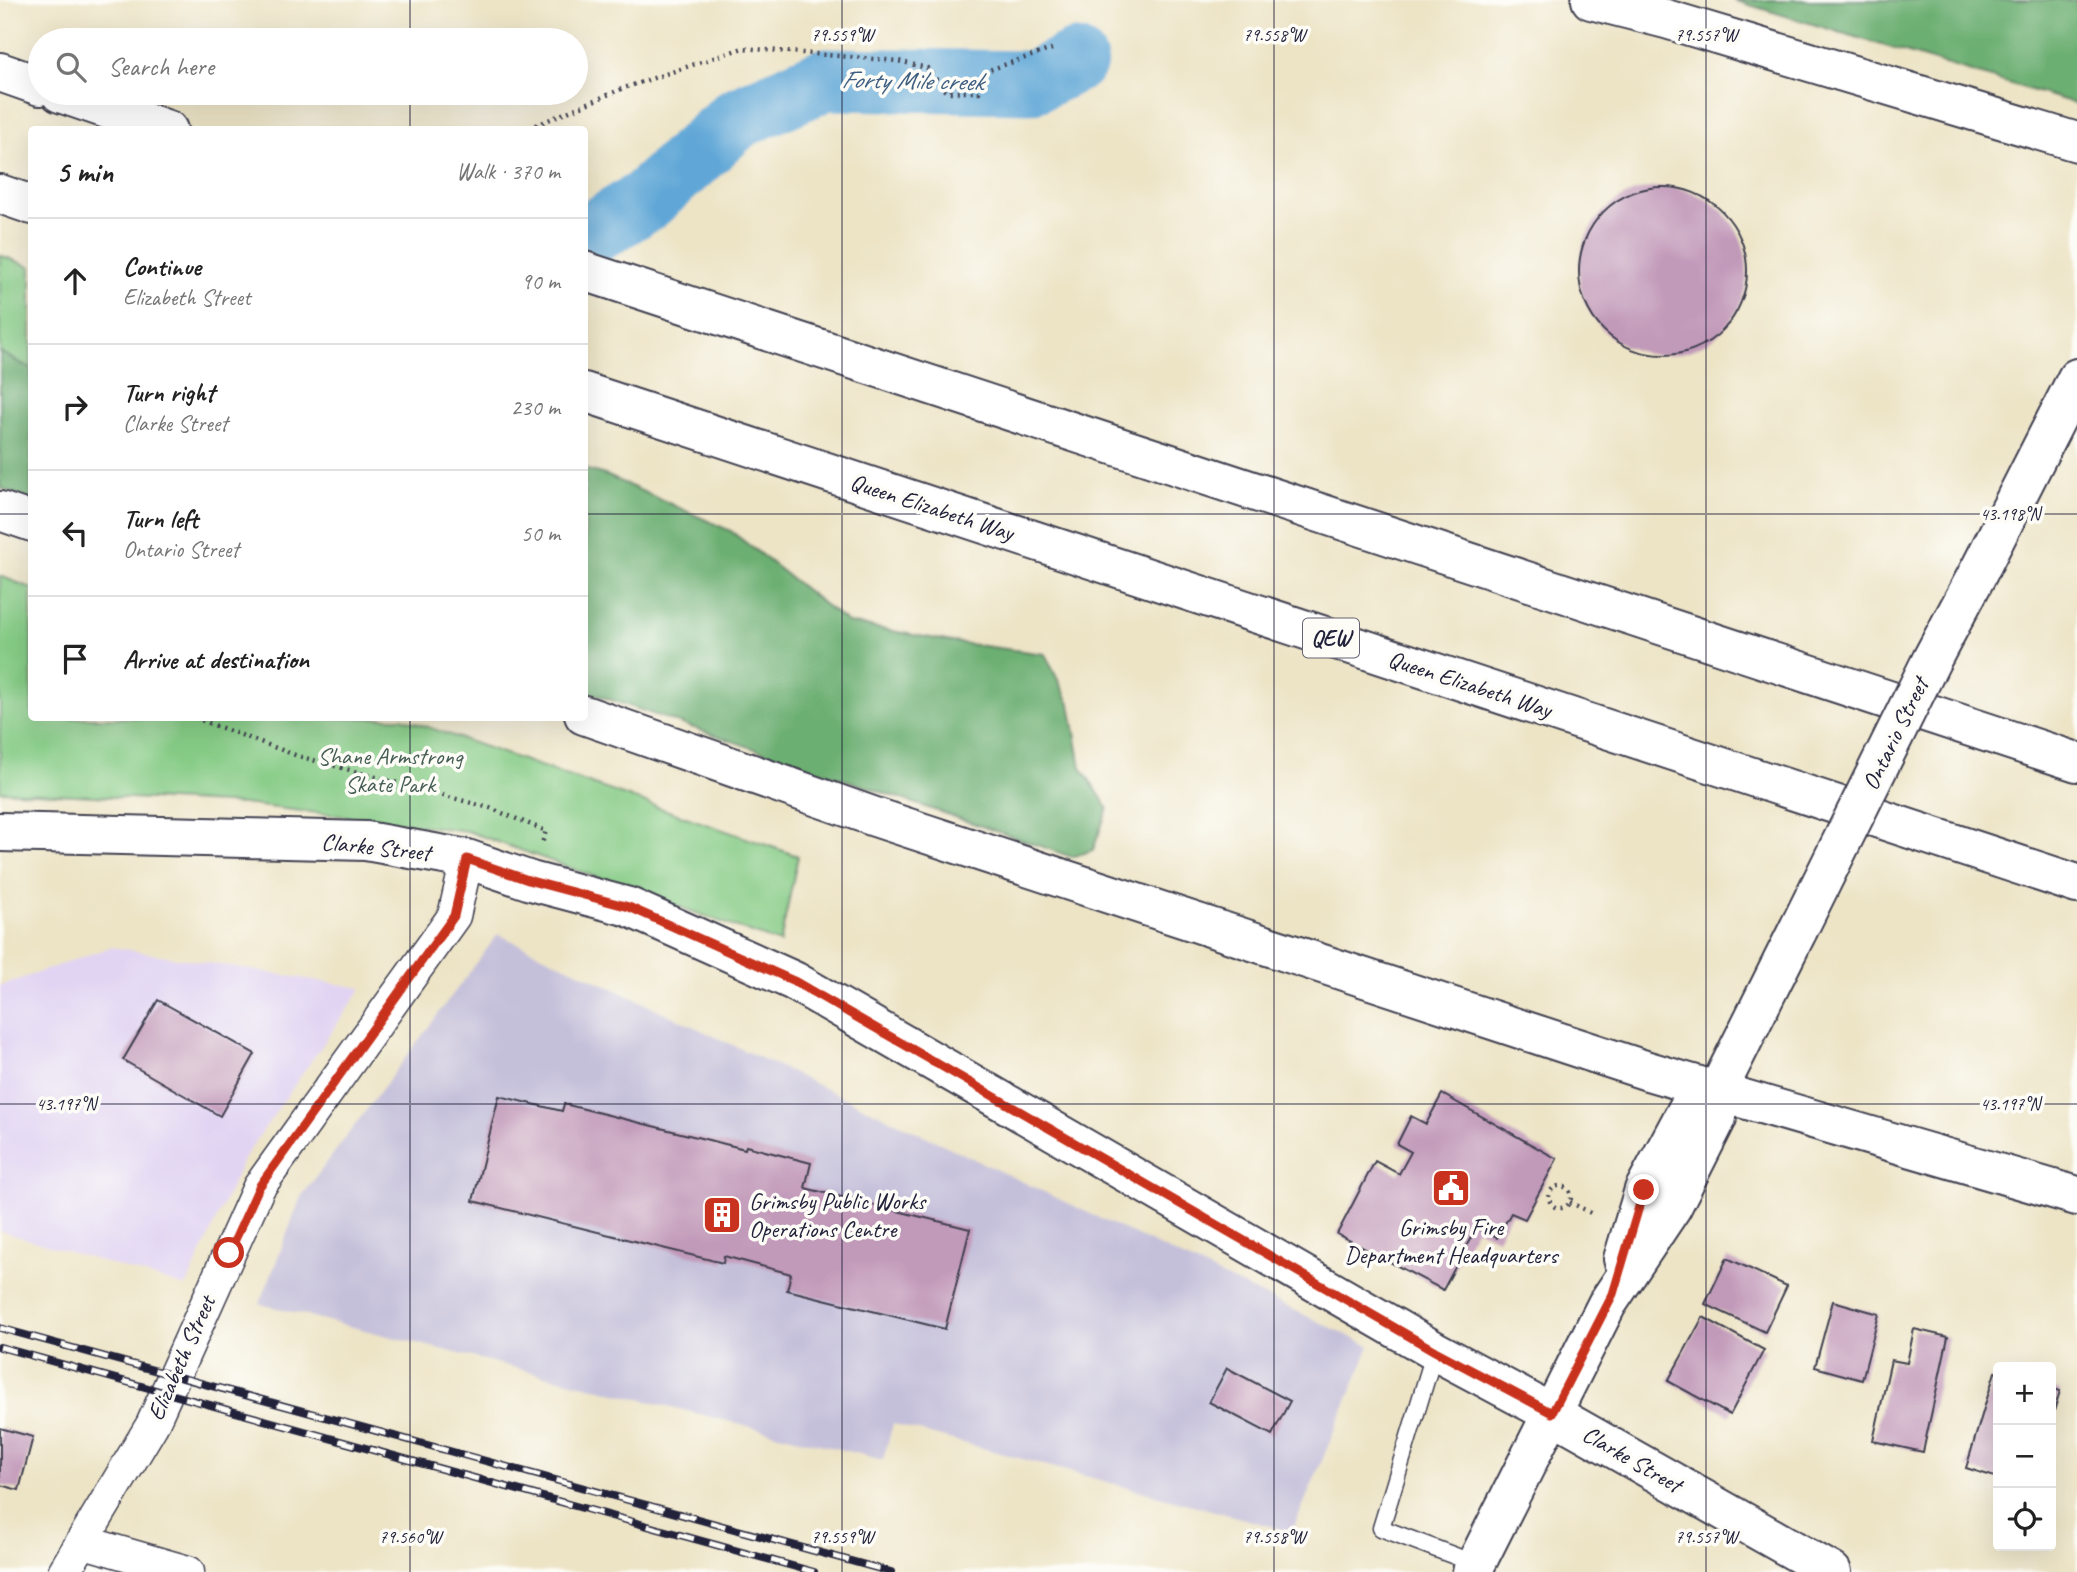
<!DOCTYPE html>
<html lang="en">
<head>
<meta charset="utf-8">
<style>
  body { margin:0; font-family:Caveat,sans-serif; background:#f6f6f6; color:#222 }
  .controls { position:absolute; right:21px; bottom:21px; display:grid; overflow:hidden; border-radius:7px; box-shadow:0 7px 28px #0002 }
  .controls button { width:63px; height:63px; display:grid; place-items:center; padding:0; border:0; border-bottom:2px solid #e0e0e0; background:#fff; color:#222; font:35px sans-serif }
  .stop { position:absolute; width:21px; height:21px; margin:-16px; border:5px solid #c8321e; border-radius:50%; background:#fff }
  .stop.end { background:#c8321e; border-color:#fff; box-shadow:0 2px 7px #0008 }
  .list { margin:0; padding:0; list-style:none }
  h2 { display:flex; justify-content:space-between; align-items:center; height:91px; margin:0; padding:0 28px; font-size:30px }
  h2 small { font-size:23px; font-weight:400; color:#767676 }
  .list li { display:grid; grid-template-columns:46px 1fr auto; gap:21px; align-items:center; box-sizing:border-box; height:126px; padding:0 28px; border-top:2px solid #e0e0e0 }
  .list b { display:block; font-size:26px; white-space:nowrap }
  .list p { margin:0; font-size:23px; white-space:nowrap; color:#767676 }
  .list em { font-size:23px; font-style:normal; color:#767676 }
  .icon { flex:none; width:38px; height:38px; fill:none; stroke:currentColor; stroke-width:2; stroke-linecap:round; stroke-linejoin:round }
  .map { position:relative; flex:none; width:2077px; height:1572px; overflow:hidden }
  .search { position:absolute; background:#fff; box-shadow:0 7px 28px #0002; left:28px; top:28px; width:560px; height:77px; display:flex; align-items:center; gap:18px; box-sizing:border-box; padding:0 24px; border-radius:38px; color:#767676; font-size:26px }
  .panel { position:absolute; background:#fff; box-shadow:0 7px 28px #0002; left:28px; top:126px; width:560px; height:595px; border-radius:7px }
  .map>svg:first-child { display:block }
  .built { fill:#e1d4f3 }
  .industrial { fill:#c5c0da }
  .green { fill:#85cb85; stroke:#547660; stroke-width:2 }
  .forest { fill:#6caf72; stroke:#476856; stroke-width:2 }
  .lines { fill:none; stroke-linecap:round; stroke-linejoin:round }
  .river { stroke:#61a7d7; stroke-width:63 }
  .building { fill:#c199b9 }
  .service-casing { stroke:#403f50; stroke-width:19 }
  .minor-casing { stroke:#403f50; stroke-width:35 }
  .tertiary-casing { stroke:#403f50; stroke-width:42 }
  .secondary-casing { stroke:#403f50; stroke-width:42 }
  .motorway-casing { stroke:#403f50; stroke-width:42 }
  .path { stroke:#403f50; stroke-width:4.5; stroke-dasharray:2 5; stroke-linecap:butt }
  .service { stroke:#fff; stroke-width:16 }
  .minor { stroke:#fff; stroke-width:32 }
  .tertiary { stroke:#fff; stroke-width:38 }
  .secondary { stroke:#fff; stroke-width:38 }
  .motorway { stroke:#fff; stroke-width:38 }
  .rail-casing { stroke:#22223b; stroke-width:8 }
  .rail { stroke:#fdfcf7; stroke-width:5; stroke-dasharray:16; stroke-linecap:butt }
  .tertiary-bridge-casing { stroke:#403f50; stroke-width:42; stroke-linecap:butt }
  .tertiary-bridge { stroke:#fff; stroke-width:38 }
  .route { stroke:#c8321e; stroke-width:9 }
  .ticks { fill:none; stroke:#22223b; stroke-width:2; stroke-opacity:0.45 }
  .labels { text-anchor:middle; stroke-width:7; stroke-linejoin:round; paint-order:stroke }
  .shield { fill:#fdfcf7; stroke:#646373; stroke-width:2 }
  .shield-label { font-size:23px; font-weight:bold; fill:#22223b }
  .street-label { font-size:24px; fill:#22223b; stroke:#fdfcf7 }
  .park-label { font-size:24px; fill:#455d55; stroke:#fdfcf7 }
  .poi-label { font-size:24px; fill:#22223b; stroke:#fdfcf7; text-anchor:start }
  .water-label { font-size:26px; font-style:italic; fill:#3e5e81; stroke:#fdfcf7 }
  .ticks-label { font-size:18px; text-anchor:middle; fill:#22223b; stroke:#fdfcf7; stroke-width:7; stroke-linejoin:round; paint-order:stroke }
</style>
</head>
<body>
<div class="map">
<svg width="2077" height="1572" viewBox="0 0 2077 1572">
  <rect width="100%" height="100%" fill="#fdfcf7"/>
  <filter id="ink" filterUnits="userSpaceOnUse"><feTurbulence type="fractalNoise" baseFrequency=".0143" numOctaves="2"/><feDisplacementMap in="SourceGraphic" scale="14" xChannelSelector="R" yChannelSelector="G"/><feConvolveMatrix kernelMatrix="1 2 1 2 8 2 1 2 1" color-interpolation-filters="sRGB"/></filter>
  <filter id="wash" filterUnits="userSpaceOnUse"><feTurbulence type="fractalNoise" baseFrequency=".00686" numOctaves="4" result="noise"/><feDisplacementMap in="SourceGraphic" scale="28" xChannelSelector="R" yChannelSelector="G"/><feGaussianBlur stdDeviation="1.57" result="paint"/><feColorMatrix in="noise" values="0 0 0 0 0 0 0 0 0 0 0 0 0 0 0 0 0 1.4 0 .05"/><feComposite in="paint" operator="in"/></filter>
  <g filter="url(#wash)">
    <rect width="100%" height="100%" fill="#ede4c6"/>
    <!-- built -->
    <path class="built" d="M111 947 362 988 244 1158 186 1287 0 1231V986Z"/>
    <!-- industrial -->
    <path class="industrial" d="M498 934 1370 1346 1292 1532 893 1424 883 1460 260 1304 301 1197Z"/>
    <!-- green -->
    <path class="green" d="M0 255 31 267V369L0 352Z
      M0 576 31 588 32 718H402L798 856 780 943 467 831 243 804 0 791Z"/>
    <!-- forest -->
    <path class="forest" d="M1733 0H2077V104Z
      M0 352 31 369V500L0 488Z
      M585 469 608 476 731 531 848 623 953 642 1045 654 1070 704 1081 767 1108 808 1093 850 1072 857 585 691Z"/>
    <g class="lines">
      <!-- river -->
      <path class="river" d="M584 238 645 201 737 118 826 79 1033 82 1076 61"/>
    </g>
    <g id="blocks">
      <!-- building -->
      <path class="building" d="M1579 271a84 84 0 1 1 168 0a84 84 0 1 1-168 0Z
        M158 1000 255 1054 220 1116 123 1060Z
        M1442 1094 1557 1159 1525 1219 1511 1213 1497 1238 1476 1228 1443 1290 1337 1234 1375 1161 1399 1174 1411 1152 1397 1144 1411 1116 1426 1124Z
        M499 1096 562 1111 564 1104 745 1149 746 1146 811 1163 805 1188 970 1229 945 1329 787 1290 791 1274 724 1256 723 1263 473 1201Z
        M1727 1258 1787 1286 1765 1332 1705 1304Z
        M1833 1301 1879 1314 1862 1380 1815 1367Z
        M1703 1317 1764 1350 1730 1415 1668 1381Z
        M1914 1329 1948 1337 1923 1452 1873 1441 1891 1360 1907 1363Z
        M1227 1368 1290 1401 1272 1435 1209 1402Z
        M1995 1372 1998 1373V1478L1966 1468Z
        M2051 1388 2060 1391 2051 1421Z
        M0 1428 33 1437 19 1490 0 1485Z"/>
    </g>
  </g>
  <g filter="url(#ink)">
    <use href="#blocks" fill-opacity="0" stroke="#403f50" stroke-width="2"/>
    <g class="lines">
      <!-- service casing -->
      <g class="service-casing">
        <path id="service" d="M1435 1351 1381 1528 1476 1564"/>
      </g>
      <!-- minor casing -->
      <g class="minor-casing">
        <path id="minor" d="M84 1542 188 1572
          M64 1572 152 1425 259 1187 454 916 467 859"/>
      </g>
      <!-- tertiary casing -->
      <g class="tertiary-casing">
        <path id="tertiary" d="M1979 571 2077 378
          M0 832 366 841 467 859 531 881 629 907 794 981 1435 1351 1551 1413 1832 1572
          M1623 1259 1644 1190 1687 1110 1717 1092
          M1472 1572 1607 1304 1672 1207 1717 1118V1092L1798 930"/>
      </g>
      <!-- secondary casing -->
      <g class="secondary-casing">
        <path id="secondary" d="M1591 0 1666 19 2077 142
          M0 511 32 522
          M584 715 875 817 1648 1071 2077 1196"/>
      </g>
      <!-- motorway casing -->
      <g class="motorway-casing">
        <path id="motorway" d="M0 72 40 86
          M60 93 168 130
          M0 194 32 205
          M584 271 2077 762
          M584 392 2077 884"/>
      </g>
      <!-- path -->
      <path class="path" d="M531 130 534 126 624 88 743 48 898 61 927 68 946 92H979L986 71 1052 49
        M195 718 298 756 490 808 546 831 541 846
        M1549 1197a11 11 0 1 1 22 0a11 11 0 1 1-22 0Z
        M1570 1202 1591 1213"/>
      <!-- service -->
      <use href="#service" class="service"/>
      <!-- minor -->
      <use href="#minor" class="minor"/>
      <!-- tertiary -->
      <use href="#tertiary" class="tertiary"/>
      <!-- secondary -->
      <use href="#secondary" class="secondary"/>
      <!-- motorway -->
      <use href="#motorway" class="motorway"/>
      <!-- rail casing -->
      <g class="rail-casing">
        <path id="rail" d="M0 1328 891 1572
          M0 1347 814 1572"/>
      </g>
      <!-- rail -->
      <use href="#rail" class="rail"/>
      <!-- tertiary-bridge casing -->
      <g class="tertiary-bridge-casing">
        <path id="tertiary-bridge" d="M1798 930 1932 659 1979 571"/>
      </g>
      <!-- tertiary-bridge -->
      <use href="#tertiary-bridge" class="tertiary-bridge"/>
    </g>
  </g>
  <g class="lines" filter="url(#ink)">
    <!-- route -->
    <path class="route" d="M229 1253 259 1187 454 916 467 859 531 881 629 907 794 981 1435 1351 1552 1413 1613 1294 1644 1190"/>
  </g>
  <!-- ticks -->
  <path class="ticks" d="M410 0V40M842 0V1572M1274 0V1572M1706 0V1572M410 93V130M0 514H32M584 514H2077M410 718V1572M0 1104H2077"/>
  <!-- icons -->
  <defs>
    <g id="civic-square" transform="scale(2.0125)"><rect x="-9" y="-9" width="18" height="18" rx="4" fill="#c8321e" stroke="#fdfcf7"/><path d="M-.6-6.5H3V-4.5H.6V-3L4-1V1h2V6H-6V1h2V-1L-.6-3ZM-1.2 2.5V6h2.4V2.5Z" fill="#fff"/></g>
    <g id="building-square" transform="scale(2.0125)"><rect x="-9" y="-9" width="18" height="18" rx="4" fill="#c8321e" stroke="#fdfcf7"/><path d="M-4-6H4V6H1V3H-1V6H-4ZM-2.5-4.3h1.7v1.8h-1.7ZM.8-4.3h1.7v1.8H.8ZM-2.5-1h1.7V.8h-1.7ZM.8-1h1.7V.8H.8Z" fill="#fff"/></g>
  </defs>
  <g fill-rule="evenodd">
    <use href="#civic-square" x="1451" y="1188"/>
    <use href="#building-square" x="722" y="1215"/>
  </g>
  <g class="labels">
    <!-- shield labels -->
    <rect class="shield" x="1303" y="618.5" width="56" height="39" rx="5"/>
    <g class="shield-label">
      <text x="1331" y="646">QEW</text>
    </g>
    <!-- street labels -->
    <g class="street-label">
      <text transform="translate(932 507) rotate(18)" y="8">Queen Elizabeth Way</text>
      <text transform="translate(1470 684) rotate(18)" y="8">Queen Elizabeth Way</text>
      <text transform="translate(1895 734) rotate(-64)" y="8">Ontario Street</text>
      <text transform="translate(376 847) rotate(6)" y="8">Clarke Street</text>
      <text transform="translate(181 1358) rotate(-66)" y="8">Elizabeth Street</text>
      <text transform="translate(1632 1459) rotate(30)" y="8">Clarke Street</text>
    </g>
    <!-- park labels -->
    <g class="park-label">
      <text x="390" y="764">Shane Armstrong<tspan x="390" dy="28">Skate Park</tspan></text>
    </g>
    <!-- poi labels -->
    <g class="poi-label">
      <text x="749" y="1209">Grimsby Public Works<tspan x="749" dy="28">Operations Centre</tspan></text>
      <text x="1451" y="1235" text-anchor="middle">Grimsby Fire<tspan x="1451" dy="28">Department Headquarters</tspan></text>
    </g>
    <!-- water labels -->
    <g class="water-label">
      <text transform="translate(912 80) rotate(1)" y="9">Forty Mile creek</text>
    </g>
  </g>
  <g class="ticks-label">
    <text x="842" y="41">79.559°W</text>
    <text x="1274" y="41">79.558°W</text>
    <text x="1706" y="41">79.557°W</text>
    <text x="2010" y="520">43.198°N</text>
    <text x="66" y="1110">43.197°N</text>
    <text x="2010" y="1110">43.197°N</text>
    <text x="410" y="1543">79.560°W</text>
    <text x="842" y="1543">79.559°W</text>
    <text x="1274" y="1543">79.558°W</text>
    <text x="1706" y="1543">79.557°W</text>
  </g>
</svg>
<div class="controls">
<button>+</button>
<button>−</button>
<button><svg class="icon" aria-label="locate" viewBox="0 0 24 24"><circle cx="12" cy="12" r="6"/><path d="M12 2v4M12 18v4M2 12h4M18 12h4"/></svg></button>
</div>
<div class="stop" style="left:229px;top:1253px"></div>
<div class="stop end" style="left:1644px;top:1190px"></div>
<div class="search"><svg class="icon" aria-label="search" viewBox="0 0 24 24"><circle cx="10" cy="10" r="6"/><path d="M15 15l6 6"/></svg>Search here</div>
<section class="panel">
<h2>5 min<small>Walk · 370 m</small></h2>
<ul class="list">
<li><svg class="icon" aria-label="ahead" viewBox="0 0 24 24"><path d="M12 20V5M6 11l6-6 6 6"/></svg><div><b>Continue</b><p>Elizabeth Street</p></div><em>90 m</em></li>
<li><svg class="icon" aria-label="right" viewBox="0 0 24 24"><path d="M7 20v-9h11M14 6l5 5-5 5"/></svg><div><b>Turn right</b><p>Clarke Street</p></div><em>230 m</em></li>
<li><svg class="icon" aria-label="left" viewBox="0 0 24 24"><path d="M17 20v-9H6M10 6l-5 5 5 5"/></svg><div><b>Turn left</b><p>Ontario Street</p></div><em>50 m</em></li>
<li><svg class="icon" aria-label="arrive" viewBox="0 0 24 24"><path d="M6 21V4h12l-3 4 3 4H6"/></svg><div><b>Arrive at destination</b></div></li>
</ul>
</section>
</div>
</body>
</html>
